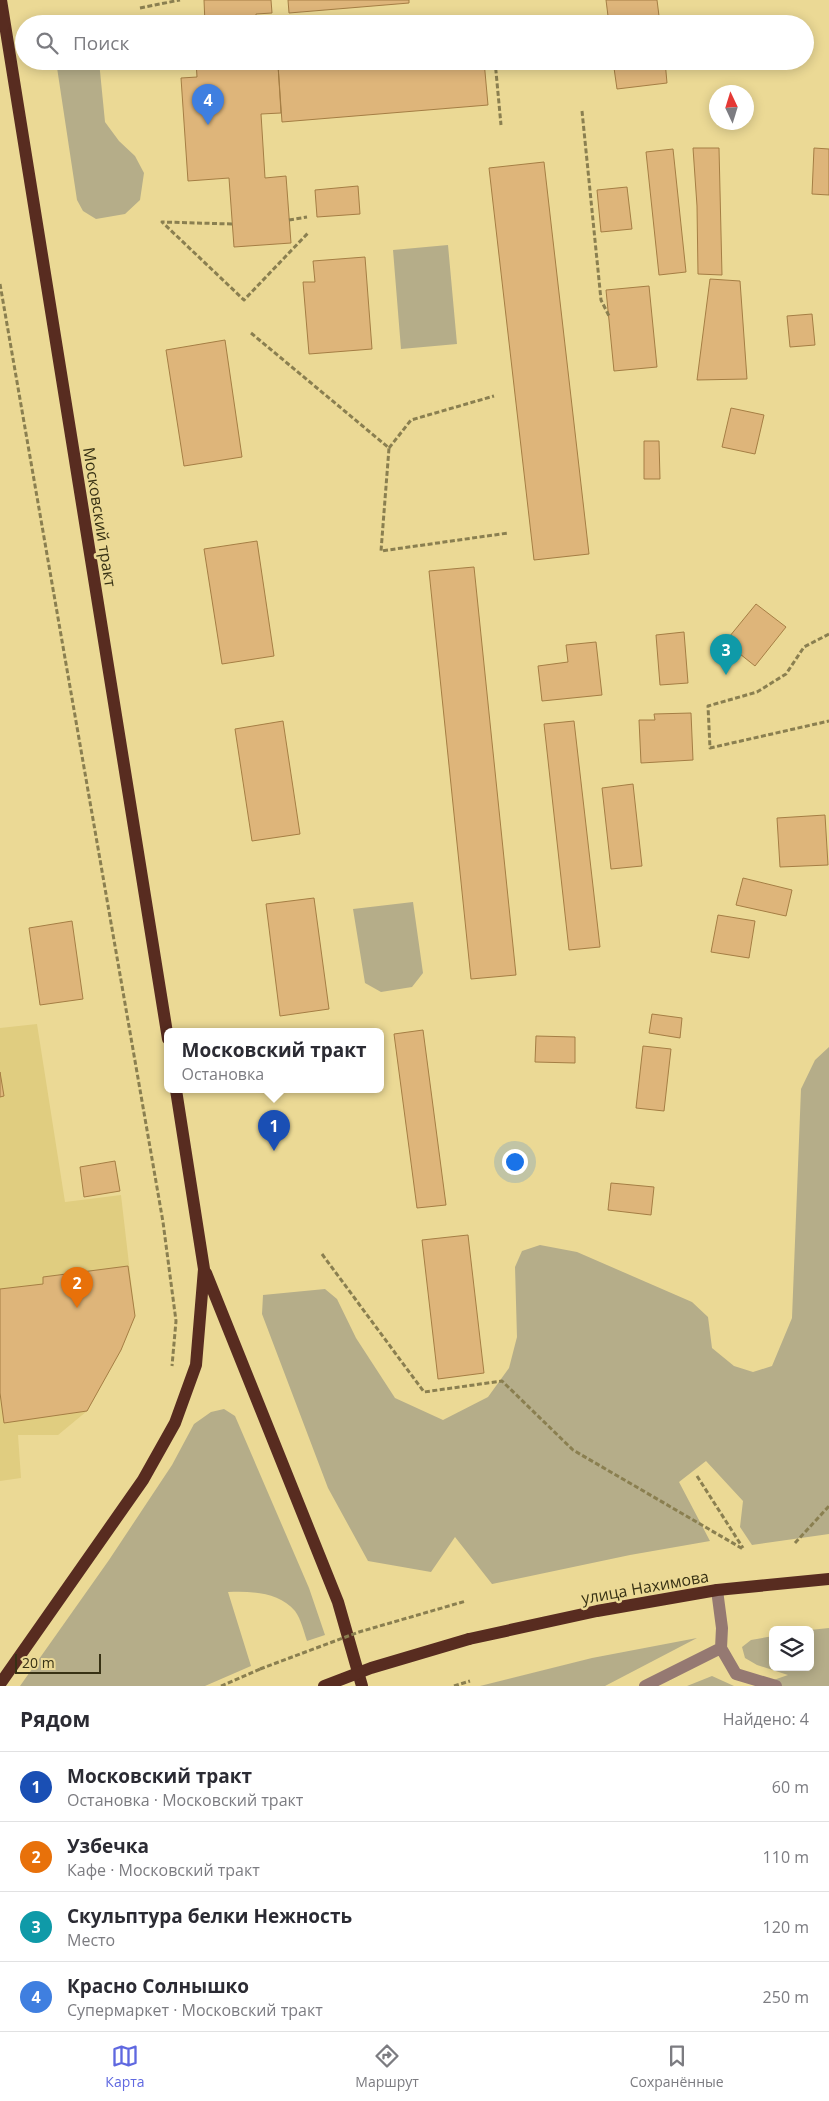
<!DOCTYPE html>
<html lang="ru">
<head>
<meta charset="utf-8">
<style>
  body { margin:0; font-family:"Open Sans",sans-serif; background:#f2f2f3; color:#2b2b33 }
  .controls { position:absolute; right:15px; bottom:15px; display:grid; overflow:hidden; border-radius:8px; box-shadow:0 2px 12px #0003 }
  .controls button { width:45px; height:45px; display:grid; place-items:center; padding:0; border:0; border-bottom:1px solid #e1e1e2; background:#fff; color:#2b2b33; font:25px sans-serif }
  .compass { position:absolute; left:709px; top:85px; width:45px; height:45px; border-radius:50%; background:#fff; box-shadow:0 2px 12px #0003; rotate:356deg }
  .scale { position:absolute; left:15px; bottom:12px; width:86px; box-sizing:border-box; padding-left:5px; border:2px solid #373114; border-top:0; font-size:14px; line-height:18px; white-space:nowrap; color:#373114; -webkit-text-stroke:4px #ebd995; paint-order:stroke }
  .you { position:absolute; left:514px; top:1161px; width:18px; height:18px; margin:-12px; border:4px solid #fff; border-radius:50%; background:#1a73e8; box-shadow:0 0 0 8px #1a73e833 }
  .badge { display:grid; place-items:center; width:32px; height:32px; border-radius:50%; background:#5f68e0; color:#fff; font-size:16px; font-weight:700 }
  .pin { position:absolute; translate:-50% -41px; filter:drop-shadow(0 1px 2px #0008) }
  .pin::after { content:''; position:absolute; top:26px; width:18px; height:15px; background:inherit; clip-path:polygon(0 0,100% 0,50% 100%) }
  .popup { position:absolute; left:164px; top:1028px; width:220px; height:65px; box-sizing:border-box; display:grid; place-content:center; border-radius:8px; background:#fff; filter:drop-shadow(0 1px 4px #0005); font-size:16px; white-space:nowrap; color:#7c7c81 }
  .popup b { font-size:19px; color:#2b2b33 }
  .popup::after { content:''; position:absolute; left:50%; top:100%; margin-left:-10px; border:10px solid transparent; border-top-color:#fff }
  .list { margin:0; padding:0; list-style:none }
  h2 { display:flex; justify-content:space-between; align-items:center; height:65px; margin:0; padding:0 20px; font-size:21px }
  h2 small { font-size:16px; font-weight:400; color:#7c7c81 }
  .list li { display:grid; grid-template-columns:32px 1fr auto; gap:15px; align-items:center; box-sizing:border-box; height:70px; padding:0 20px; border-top:1px solid #e1e1e2 }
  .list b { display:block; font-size:19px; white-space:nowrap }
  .list p { margin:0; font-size:16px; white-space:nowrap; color:#7c7c81 }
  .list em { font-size:16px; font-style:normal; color:#7c7c81 }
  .icon { flex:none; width:28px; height:28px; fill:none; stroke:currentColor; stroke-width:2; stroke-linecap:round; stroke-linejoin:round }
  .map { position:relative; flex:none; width:829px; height:1686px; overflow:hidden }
  .search { position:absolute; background:#fff; box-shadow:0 2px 12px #0003; left:15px; right:15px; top:15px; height:55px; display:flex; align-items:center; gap:12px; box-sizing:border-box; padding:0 18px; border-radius:28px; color:#7c7c81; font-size:19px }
  .sheet { height:345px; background:#fff }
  nav { display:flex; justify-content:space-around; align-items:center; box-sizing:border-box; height:70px; border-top:1px solid #e1e1e2; background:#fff; font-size:14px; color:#7c7c81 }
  nav a { display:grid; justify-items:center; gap:2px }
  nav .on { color:#5f68e0 }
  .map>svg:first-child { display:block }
  .built { fill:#e0cd80 }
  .green { fill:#b5ad89 }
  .building { fill:#deb57a; stroke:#a57e44 }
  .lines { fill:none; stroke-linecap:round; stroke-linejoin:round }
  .path { stroke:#8a7f50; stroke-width:3; stroke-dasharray:5 2.5; stroke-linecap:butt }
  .minor { stroke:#957972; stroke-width:12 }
  .major { stroke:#582c20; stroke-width:12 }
  .path-bridge { stroke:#8a7f50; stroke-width:3; stroke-dasharray:5 2.5; stroke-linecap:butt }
  .major-bridge { stroke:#582c20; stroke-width:12 }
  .labels { text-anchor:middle; stroke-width:5; stroke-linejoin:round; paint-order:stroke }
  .street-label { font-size:16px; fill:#373114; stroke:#ebd995 }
</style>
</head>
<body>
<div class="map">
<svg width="829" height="1686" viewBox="0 0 829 1686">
  <rect width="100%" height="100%" fill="#ebd995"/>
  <!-- built -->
  <path class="built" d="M37 1024 65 1202 121 1195 135 1316 121 1350 87 1411 58 1435H18L21 1478 0 1481V1028Z"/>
  <!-- green -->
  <path class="green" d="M56 61H99L105 122 119 141 135 156 144 173 140 200 125 214 96 219 83 211 77 200Z
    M448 245 457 344 401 349 393 250Z
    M413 902 423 973 412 987 381 992 365 983 353 909Z
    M829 1047V1534L752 1545 740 1527 743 1501 706 1461 679 1482 710 1541 630 1555 492 1584 455 1537 431 1572 368 1561 328 1488 262 1314 263 1295 325 1289 337 1299 356 1338 395 1398 443 1420 488 1397 509 1368 517 1337 515 1267 522 1251 540 1245 577 1252 692 1302 708 1317 712 1348 734 1366 753 1372 772 1366 792 1318 801 1089 815 1060Z
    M224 1409 235 1416 309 1588 325 1635 307 1641C304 1632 301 1619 295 1611 279 1592 251 1591 228 1592L251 1666 205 1686H20L109 1560 172 1465 194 1424 211 1412Z
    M829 1628V1686H756L788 1675 757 1665 745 1658 742 1647 751 1640 773 1636V1667H810V1630Z
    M697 1638 605 1686H480L592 1658Z
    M712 1676 734 1686H687Z"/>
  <!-- building -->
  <path class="building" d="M204 0H271L272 13 256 14V24H205Z
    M288 0H409V3L289 13Z
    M606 0H657L660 24H609Z
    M196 61H259V66L278 65 281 113 261 114 265 178 286 176 291 243 234 247 229 178 188 181 181 78 197 77Z
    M321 61H484L488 105 282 122 278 65Z
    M613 61H665L667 83 617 89Z
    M693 148H719L722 275 698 274 697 206Z
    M814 148 829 149V195L812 194Z
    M673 149 686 272 659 275 646 152Z
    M544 162 589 554 534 560 489 168Z
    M358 186 360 214 317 217 315 190Z
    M627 187 632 229 601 232 597 190Z
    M365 257 372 349 309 354 303 282H315L313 261Z
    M710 279 740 281 747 379 697 380Z
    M649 286 657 367 614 371 606 290Z
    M812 314 815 345 790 347 787 316Z
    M225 340 242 457 184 466 166 350Z
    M731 408 764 415 755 454 722 447Z
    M644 441H659L660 479H644Z
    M257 541 274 656 222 664 204 549Z
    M474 567 516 975 471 979 429 571Z
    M756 604 786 627 755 666 725 642Z
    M684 632 688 683 660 685 656 635Z
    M596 642 602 695 542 701 538 666 568 662 566 645Z
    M691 713 693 760 641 763 639 720H655L654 714Z
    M283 721 300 834 252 841 235 729Z
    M574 721 600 947 569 950 544 724Z
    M633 784 642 866 611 869 602 788Z
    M825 815 828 865 780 867 777 818Z
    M743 878 792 890 786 916 736 905Z
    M314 898 329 1009 280 1016 266 904Z
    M718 915 755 921 749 958 711 952Z
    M72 921 83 999 40 1005 29 928Z
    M652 1014 682 1018 680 1038 649 1033Z
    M423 1030 446 1205 417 1208 394 1034Z
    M536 1036 575 1037V1063L535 1062Z
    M643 1046 671 1049 664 1111 636 1108Z
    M0 1072 4 1096 0 1097Z
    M115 1161 120 1191 84 1197 80 1167Z
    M611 1183 654 1187 651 1215 608 1210Z
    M468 1235 484 1373 438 1379 422 1240Z
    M128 1266 135 1316 121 1350 87 1411 4 1423 0 1393V1289L43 1284V1277Z"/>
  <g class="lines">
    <!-- path -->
    <path class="path" d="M140 8 180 0
      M426 21 443 24
      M495 61 501 125
      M582 111 601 300 609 316
      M289 220 307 217
      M232 224 162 222 244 300 308 233
      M0 284 163 1222 176 1321 172 1366
      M251 333 389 448 381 551 508 533
      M389 448 411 420 494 396
      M829 634 804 647 786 674 757 692 708 706 710 748 829 721
      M322 1254 424 1392 502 1381 573 1450 743 1549
      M697 1476 743 1548
      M795 1543 829 1506
      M221 1686 260 1669
      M454 1686 470 1681"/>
    <!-- minor -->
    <path class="minor" d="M721 1648 736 1674 776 1686
      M645 1686 721 1648 722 1628 717 1590"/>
    <!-- major -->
    <path class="major" d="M1 0 168 1039
      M206 1273 338 1602 362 1686
      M469 1639 597 1611 717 1590 829 1579
      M0 1684 143 1480 175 1423 196 1365 204 1269 176 1090"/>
    <!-- path-bridge -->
    <path class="path-bridge" d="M260 1669 359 1632 466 1601"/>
    <!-- major-bridge -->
    <path class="major-bridge" d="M324 1686 371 1668 469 1639"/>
  </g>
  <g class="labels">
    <!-- street labels -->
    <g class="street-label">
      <text transform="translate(100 517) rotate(81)" y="6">Московский тракт</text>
      <text transform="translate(645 1587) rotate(-10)" y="6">улица Нахимова</text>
    </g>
  </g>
</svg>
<div class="controls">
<button><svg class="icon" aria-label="layers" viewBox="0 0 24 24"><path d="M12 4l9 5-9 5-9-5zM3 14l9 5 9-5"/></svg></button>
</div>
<svg class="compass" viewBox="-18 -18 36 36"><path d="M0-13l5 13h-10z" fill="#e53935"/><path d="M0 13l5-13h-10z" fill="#7c7c81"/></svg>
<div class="scale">20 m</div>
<div class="you"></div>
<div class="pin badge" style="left:274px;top:1151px;background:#1a4fb4">1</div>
<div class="popup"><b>Московский тракт</b>Остановка</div>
<div class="pin badge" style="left:77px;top:1308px;background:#e8710a">2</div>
<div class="pin badge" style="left:726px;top:675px;background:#0f9aa8">3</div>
<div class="pin badge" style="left:208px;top:125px;background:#3f7fe0">4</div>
<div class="search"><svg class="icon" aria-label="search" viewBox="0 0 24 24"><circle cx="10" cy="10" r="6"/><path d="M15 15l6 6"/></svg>Поиск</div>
</div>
<section class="sheet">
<h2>Рядом<small>Найдено: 4</small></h2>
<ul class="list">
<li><span class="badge" style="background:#1a4fb4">1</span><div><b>Московский тракт</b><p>Остановка · Московский тракт</p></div><em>60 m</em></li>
<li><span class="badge" style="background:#e8710a">2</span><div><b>Узбечка</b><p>Кафе · Московский тракт</p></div><em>110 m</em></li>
<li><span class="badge" style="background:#0f9aa8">3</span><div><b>Скульптура белки Нежность</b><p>Место</p></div><em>120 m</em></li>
<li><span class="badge" style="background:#3f7fe0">4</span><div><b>Красно Солнышко</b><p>Супермаркет · Московский тракт</p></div><em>250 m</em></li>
</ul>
</section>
<nav>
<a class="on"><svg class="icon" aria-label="map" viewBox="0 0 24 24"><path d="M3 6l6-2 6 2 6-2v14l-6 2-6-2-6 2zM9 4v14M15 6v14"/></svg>Карта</a>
<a><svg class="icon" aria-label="directions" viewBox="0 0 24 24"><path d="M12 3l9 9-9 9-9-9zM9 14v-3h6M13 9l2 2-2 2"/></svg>Маршрут</a>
<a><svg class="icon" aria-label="saved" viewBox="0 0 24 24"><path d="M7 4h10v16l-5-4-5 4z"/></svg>Сохранённые</a>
</nav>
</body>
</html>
